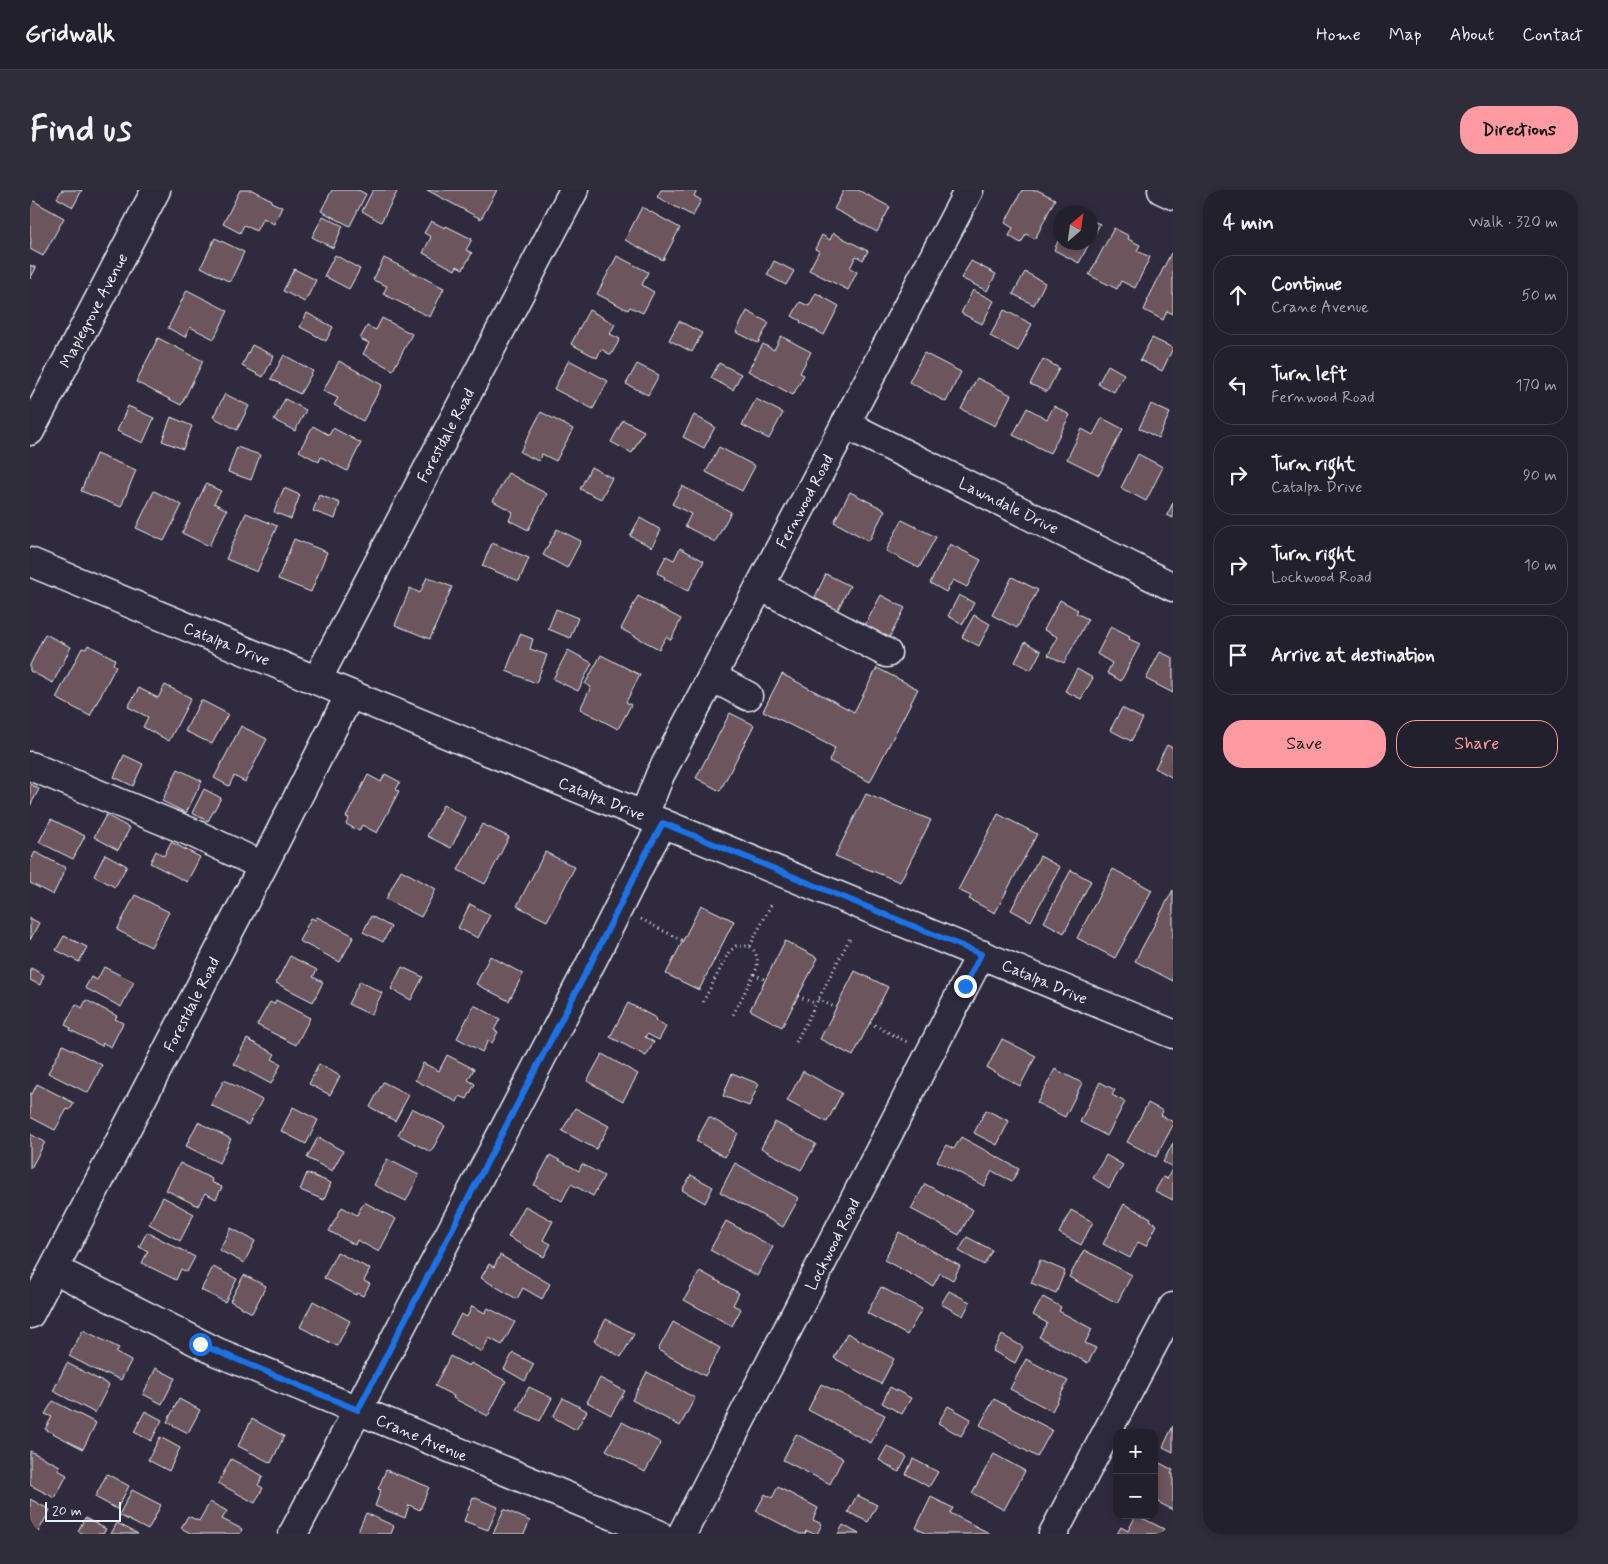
<!DOCTYPE html>
<html lang="en">
<head>
<meta charset="utf-8">
<style>
  body { margin:0; font-family:Mynerve,sans-serif; background:#2f2d3a; color:#f1f3f6 }
  .controls { position:absolute; right:15px; bottom:15px; display:grid; overflow:hidden; border-radius:10px; box-shadow:0 2px 8px #0003 }
  .controls button { width:45px; height:45px; display:grid; place-items:center; padding:0; border:0; border-bottom:1px solid #403e4a; background:#23202e; color:#f1f3f6; font:25px sans-serif }
  .compass { position:absolute; left:1023px; top:15px; width:45px; height:45px; border-radius:50%; background:#23202e; box-shadow:0 2px 8px #0003; rotate:29deg }
  .scale { position:absolute; left:15px; bottom:12px; width:76px; box-sizing:border-box; padding-left:5px; border:2px solid #e8f1f8; border-top:0; font-size:14px; line-height:18px; white-space:nowrap; color:#e8f1f8; -webkit-text-stroke:4px #2f2a3d; paint-order:stroke }
  .stop { position:absolute; width:15px; height:15px; margin:-11px; border:4px solid #1a73e8; border-radius:50%; background:#fff }
  .stop.end { background:#1a73e8; border-color:#fff; box-shadow:0 1px 5px #0008 }
  .list { margin:0; padding:0; list-style:none }
  h2 { display:flex; justify-content:space-between; align-items:center; height:65px; margin:0; padding:0 20px; font-size:21px }
  h2 small { font-size:16px; font-weight:400; color:#a3a3aa }
  .list li { display:grid; grid-template-columns:32px 1fr auto; gap:15px; align-items:center; box-sizing:border-box; height:80px; margin:0 10px 10px; padding:0 10px; border:1px solid #403e4a; border-radius:20px }
  .list b { display:block; font-size:19px; white-space:nowrap }
  .list p { margin:0; font-size:16px; white-space:nowrap; color:#a3a3aa }
  .list em { font-size:16px; font-style:normal; color:#a3a3aa }
  .actions { display:flex; gap:10px; padding:15px 20px }
  .actions a { flex:1; padding:11px 0; border:1px solid #ff9aa2; border-radius:20px; text-align:center; font-size:18px; color:#ff9aa2 }
  .actions .main { background:#ff9aa2; color:#111 }
  .icon { flex:none; width:28px; height:28px; fill:none; stroke:currentColor; stroke-width:2; stroke-linecap:round; stroke-linejoin:round }
  .map { position:relative; flex:none; width:1143px; height:1344px; overflow:hidden; border-radius:20px }
  header { display:flex; align-items:center; gap:30px; box-sizing:border-box; height:70px; padding:0 25px; background:#23202e; border-bottom:1px solid #403e4a }
  header strong { font-size:24px }
  nav { display:flex; gap:28px; margin-inline-start:auto; font-size:18px }
  .intro { display:flex; align-items:center; justify-content:space-between; box-sizing:border-box; height:120px; padding:0 30px }
  h1 { margin:0; font-size:35px }
  .button { padding:12px 22px; border-radius:20px; background:#ff9aa2; color:#111; font-size:18px; font-weight:700 }
  main { display:flex; gap:30px; padding:0 30px }
  aside { flex:1; background:#23202e; border-radius:20px; box-shadow:0 2px 8px #0003 }
  .map>svg:first-child { display:block }
  .building { fill:#6c555b; stroke:#e8f1f8 }
  .lines { fill:none; stroke-linecap:round; stroke-linejoin:round }
  .minor-casing { stroke:#e8f1f8; stroke-width:31 }
  .path { stroke:#e8f1f8; stroke-width:3; stroke-dasharray:1 4; stroke-linecap:butt }
  .minor { stroke:#2f2a3d; stroke-width:28 }
  .route { stroke:#1a73e8; stroke-width:6 }
  .labels { text-anchor:middle; stroke-width:4; stroke-linejoin:round; paint-order:stroke }
  .street-label { font-size:16px; fill:#e8f1f8; stroke:#2f2a3d }
</style>
</head>
<body>
<header>
<strong>Gridwalk</strong>
<nav><a>Home</a><a>Map</a><a>About</a><a>Contact</a></nav>
</header>
<div class="intro"><h1>Find us</h1><a class="button">Directions</a></div>
<main>
<div class="map">
<svg width="1143" height="1344" viewBox="0 0 1143 1344">
  <rect width="100%" height="100%" fill="#2f2a3d"/>
  <filter id="ink" filterUnits="userSpaceOnUse"><feTurbulence type="fractalNoise" baseFrequency=".02" numOctaves="2"/><feDisplacementMap in="SourceGraphic" scale="10" xChannelSelector="R" yChannelSelector="G"/><feConvolveMatrix kernelMatrix="1 2 1 2 8 2 1 2 1" color-interpolation-filters="sRGB"/></filter>
  <g filter="url(#ink)">
    <!-- building -->
    <path class="building" d="M32 0H52L43 17 27 8Z
      M210 0H222L242 10 241 12 252 17 244 34 233 28 226 41 214 35 210 43 193 34Z
      M302 0H328L336 4 320 36 291 21Z
      M343 0H363L367 2 351 32 332 21Z
      M397 0H467L451 29Z
      M631 0H667L664 6 671 10 663 26 627 7Z
      M814 0H828L860 17 847 42 804 19Z
      M992 0H1007L1025 9 1005 49 996 44 991 53 979 46 983 38 975 33Z
      M0 9 34 28 13 66 0 59 1 49 0 48Z
      M612 17 650 38 633 70 595 50Z
      M293 26 313 36 303 58 282 47Z
      M1060 30 1070 34 1060 52Z
      M401 31 415 38 416 36 442 49 436 60 442 63 433 79 427 76 425 80 393 63 401 47 394 43Z
      M1084 38 1099 46 1098 49 1110 55 1107 61 1120 67 1105 98 1091 91 1087 99 1059 85Z
      M803 43 838 61 833 70 826 66 820 78 827 82 818 100 779 80 789 61 785 59 792 45 800 50Z
      M1030 47V52H1060L1049 73 1024 60Z
      M185 48 214 62 200 92 171 77Z
      M1141 63H1143V124L1137 121 1133 130 1114 120 1118 111H1117Z
      M305 65 330 79 319 99 294 86Z
      M587 66 618 82 612 95 624 102 613 123 600 117 598 120 567 104Z
      M354 68 414 98 400 127 353 104 357 96 343 90Z
      M744 71 764 81 756 95 737 85Z
      M941 71 966 84 957 101 931 88Z
      M0 75 6 78 0 89Z
      M264 79 286 90 275 112 253 101Z
      M995 82 1015 93 1004 115 983 104Z
      M157 100 198 121 184 149 160 137 155 147 138 138Z
      M943 100 964 111 952 134 931 123Z
      M786 103 809 116 794 145 770 132 771 131 762 126 770 112 779 116Z
      M559 120 585 134 580 144 590 149 581 165 571 159 567 168 541 154Z
      M974 120 1002 134 988 161 960 146Z
      M717 121 739 133 728 153 706 142Z
      M277 123 303 137 296 151 270 137Z
      M352 128 382 144 363 180 333 164 339 153 330 149 337 136 346 140Z
      M649 131 672 143 662 162 639 150Z
      M751 146 781 162 770 183 774 185 763 205 718 181 733 154 744 160Z
      M128 148 173 171 151 215 106 192Z
      M1122 148 1143 158 1132 181 1110 170Z
      M222 155 244 166 233 187 212 176Z
      M894 163 931 182 916 212 879 192Z
      M254 165 283 181 270 204 241 189Z
      M1013 169 1029 178 1017 202 1000 194Z
      M539 170 578 191 563 219 524 199Z
      M309 171 352 195 333 231 304 215 308 208 293 201Z
      M689 173 711 184 703 200 681 188Z
      M607 174 629 185 618 205 596 194Z
      M1078 175 1094 184 1084 202 1068 194Z
      M947 188 981 205 965 236 931 219Z
      M195 204 219 216 207 240 183 227Z
      M255 209 276 220 265 241 244 230Z
      M726 209 753 223 739 249 712 235Z
      M1121 214 1140 223 1128 248 1109 238Z
      M98 216 124 228 113 253 87 241Z
      M1024 216 1040 225 1020 263 983 245 997 218 1017 229Z
      M511 222 543 239 526 271 512 264 508 271 490 262Z
      M664 225 685 237 674 258 653 247Z
      M141 227 162 236 153 259 132 251Z
      M1072 228 1093 239 1069 285 1037 269 1052 239 1063 245Z
      M593 230 614 241 602 263 581 252Z
      M283 236 299 245 303 238 331 253 317 281 291 267 289 272 269 261Z
      M207 257 230 265 221 290 198 282Z
      M689 257 725 276 712 301 676 282Z
      M66 264 106 280 91 317 51 301Z
      M1108 264 1133 277 1116 311 1091 298Z
      M561 277 582 288 571 309 550 299Z
      M478 283 517 304 498 340 479 330 483 322 463 311Z
      M176 294 191 301 184 313 197 320 179 356 152 343Z
      M652 296 701 322 685 352 655 336 661 324 642 314Z
      M254 298 270 305 261 329 244 322Z
      M124 301 152 315 134 351 106 338Z
      M820 302 855 320 839 351 804 332Z
      M289 305 310 313 305 329 283 321Z
      M1143 313V328L1137 325Z
      M216 323 247 336 227 382 196 369Z
      M610 328 631 340 622 357 600 346Z
      M872 330 906 347 889 378 856 361Z
      M527 339 551 351 537 378 513 365Z
      M264 349 297 362 281 402 248 389Z
      M462 353 499 368 489 391 452 376Z
      M920 354 951 370 937 397 923 390 916 402 900 393Z
      M650 358 674 371 658 401 634 389 635 387 627 383 636 366 644 370Z
      M796 384 820 396 807 421 784 409Z
      M397 387 422 397 400 449 365 435 380 398 390 403Z
      M982 387 1008 400 987 438 962 425Z
      M851 405 875 418 859 448 835 435Z
      M929 405 944 413 933 434 918 426Z
      M608 406 651 429 641 450 636 447 629 459 591 439Z
      M1030 410 1048 420 1046 423 1058 429 1034 473 1018 465 1028 447 1014 440Z
      M526 419 548 428 540 448 518 439Z
      M944 425 960 434 949 456 932 447Z
      M1081 436 1100 446 1099 449 1110 454 1091 491 1077 483 1082 473 1067 464Z
      M15 444 41 457 23 493 0 481V475Z
      M490 444 503 449 500 459 517 465 506 493 476 481Z
      M995 452 1011 461 1001 480 985 472Z
      M58 455 85 469 83 474 86 476 60 526 26 508 52 458 56 459Z
      M538 460 562 473 548 501 523 489Z
      M1130 462 1143 468V503L1116 489Z
      M571 465 610 485 596 512 601 515 588 539 550 519 561 497 555 494Z
      M847 478 888 499 840 592 799 571 805 558 733 521 752 484 824 522Z
      M1047 479 1063 488 1051 509 1035 501Z
      M135 495 161 508 139 551 113 537 118 527 98 517 109 498 128 508Z
      M171 510 198 524 182 554 155 541Z
      M1092 518 1113 529 1101 551 1080 540Z
      M700 523 724 535 690 601 666 588Z
      M211 536 237 549 215 592 204 586 199 596 184 588Z
      M1137 555 1143 558V588L1125 578Z
      M94 565 113 574 103 596 84 587Z
      M148 579 172 591 156 623 132 611Z
      M355 584 370 592 366 600 369 601 347 643 332 635 329 641 316 634 319 628 316 627 338 585 351 592Z
      M0 594 9 599 0 616Z
      M174 599 191 608 178 631 162 623Z
      M836 604 901 630 870 692 805 666Z
      M413 615 436 628 421 658 397 646Z
      M968 624 1007 644 965 723 939 709 941 706 928 700Z
      M76 625 100 638 88 660 64 647Z
      M21 629 55 646 43 669 9 652Z
      M452 634 479 647 455 694 428 680Z
      M141 652 170 667 157 692 120 673 126 661 134 666Z
      M5 662 36 678 23 705 0 693V672Z
      M515 662 545 677 517 731 487 716Z
      M75 664 97 676 85 697 64 686Z
      M1010 666 1030 677 1001 731 981 720Z
      M1083 679 1122 700 1085 768 1047 748Z
      M371 680 406 699 391 727 356 709Z
      M1041 680 1061 691 1034 743 1014 732Z
      M1143 700V791L1105 771Z
      M105 705 139 722 121 757 87 740Z
      M440 714 460 725 448 748 428 738Z
      M671 715 704 731 669 800 636 784Z
      M341 726 361 737 353 752 333 742Z
      M287 727 324 746 310 772 269 751 281 728 286 730Z
      M0 728 9 733 0 750Z
      M34 746 57 757 49 772 26 760Z
      M755 751 788 768 752 837 720 820Z
      M260 766 287 780 283 787 293 792 283 812 246 793Z
      M460 766 493 784 479 811 446 794Z
      M74 777 104 792 91 817 55 798 61 787 67 790Z
      M372 777 393 787 381 810 361 799Z
      M1 778 14 785 10 795 0 790Z
      M825 781 858 797 823 866 790 849Z
      M330 791 352 803 341 825 318 814Z
      M56 810 87 826 85 829 93 833 81 857 73 853 72 856 40 840 41 838 35 835 46 814 52 818Z
      M246 810 280 828 266 855 227 835 240 812 244 814Z
      M598 813 626 828 625 830 636 837 629 850 617 844 615 847 624 852 616 866 580 847Z
      M444 815 470 829 464 840 468 842 462 853 458 851 452 862 427 848Z
      M217 849 245 864 242 869 251 874 241 894 204 874Z
      M972 849 1006 866 990 896 957 878Z
      M33 855 72 875 58 903 18 883Z
      M572 864 608 884 593 911 557 891Z
      M417 865 444 879 438 890 445 894 437 909 430 906 427 912 385 890 393 873 409 881Z
      M289 874 310 886 300 905 279 894Z
      M1025 879 1052 893 1035 927 1007 913Z
      M773 881 812 903 797 932 757 911Z
      M702 883 729 894 719 916 693 906Z
      M194 890 232 910 218 935 181 915Z
      M353 892 379 905 365 931 340 917Z
      M1070 892 1085 900 1082 905 1095 912 1077 946 1050 932Z
      M7 894 44 913 40 920 37 919 25 940 0 927V903L2 904Z
      M1118 913 1133 921 1131 925 1143 932V935L1126 967 1097 952Z
      M263 917 288 930 276 954 251 941Z
      M382 918 415 936 401 962 368 945Z
      M545 918 579 936 566 959 532 941Z
      M956 920 979 931 967 955 944 943Z
      M679 927 708 943 695 967 666 951Z
      M168 932 201 949 189 973 156 956Z
      M745 932 786 954 771 980 731 958Z
      M0 944 15 952 1 978H0Z
      M288 947 313 961 302 981 277 968Z
      M931 947 989 979 982 991 962 981 954 996 907 971 916 955 924 959Z
      M1143 953V977L1133 972Z
      M520 965 549 981 552 974 574 986 563 1006 541 994 532 1011 504 995Z
      M1076 965 1093 975 1079 998 1063 988Z
      M357 969 389 985 376 1011 344 995Z
      M150 973 182 989 181 992 192 997 186 1009 175 1003 168 1016 136 1000Z
      M705 973 769 1008 753 1037 690 1002Z
      M1143 977V1010L1125 1001 1133 987 1137 989Z
      M277 983 301 993 294 1010 270 1000Z
      M661 985 683 997 675 1013 652 1000Z
      M895 994 943 1020 929 1045 881 1019Z
      M133 1007 164 1024 150 1051 119 1034Z
      M334 1012 366 1029 349 1062 327 1050 325 1055 299 1041 312 1017 327 1025Z
      M1094 1014 1121 1028 1120 1030 1127 1035 1116 1056 1108 1052 1100 1068 1073 1054Z
      M495 1016 523 1031 513 1050 521 1054 514 1067 478 1047Z
      M1041 1020 1063 1032 1051 1055 1029 1043Z
      M696 1031 743 1057 727 1086 680 1060Z
      M201 1038 225 1051 214 1073 189 1060Z
      M117 1042 165 1067 157 1082 151 1079 146 1090 112 1073 118 1061 109 1057Z
      M869 1042 930 1076 923 1090 910 1083 903 1096 854 1070Z
      M937 1047 962 1060 954 1075 929 1061Z
      M1054 1060 1102 1085 1087 1113 1039 1087Z
      M307 1062 340 1079 334 1091 340 1094 333 1106 327 1103 326 1105 294 1088Z
      M470 1065 520 1094 512 1109 493 1098 487 1109 451 1088 459 1074 464 1077Z
      M1010 1070 1035 1081 1026 1103 1001 1093Z
      M183 1077 207 1089 195 1112 171 1100Z
      M670 1081 709 1103 703 1115 711 1119 702 1136 654 1110Z
      M214 1085 236 1096 222 1123 200 1111Z
      M851 1097 892 1119 877 1145 837 1123Z
      M919 1101 940 1112 933 1126 911 1114Z
      M1013 1107 1031 1117 1029 1121 1062 1139 1055 1153 1066 1158 1058 1173 1009 1147 1017 1133 1003 1125Z
      M283 1111 320 1131 307 1156 270 1137Z
      M442 1116 455 1123 458 1118 485 1132 472 1155 459 1148 452 1162 420 1144 431 1124 437 1127Z
      M576 1129 604 1144 591 1167 564 1151Z
      M643 1132 690 1158 675 1186 628 1160Z
      M53 1140 89 1158 86 1163 101 1171 91 1190 76 1183 75 1185 39 1166Z
      M817 1143 864 1169 851 1194 804 1168Z
      M972 1145 993 1157 985 1173 963 1161Z
      M483 1163 504 1174 495 1191 474 1179Z
      M420 1166 439 1176 441 1173 476 1191 458 1226 423 1208 424 1206 405 1196Z
      M996 1169 1038 1191 1022 1221 980 1199Z
      M37 1173 79 1195 65 1223 23 1201Z
      M126 1178 145 1188 132 1214 113 1204Z
      M617 1182 665 1208 650 1236 602 1210Z
      M570 1188 595 1201 581 1225 557 1212Z
      M791 1194 855 1225 841 1253 778 1220Z
      M499 1197 522 1208 510 1231 487 1220Z
      M860 1197 881 1208 872 1224 852 1213Z
      M533 1208 557 1221 546 1240 523 1227Z
      M149 1209 170 1220 158 1243 137 1232Z
      M964 1209 1022 1240 1007 1267 950 1235Z
      M23 1211 66 1233 53 1259 15 1239 22 1227 15 1224Z
      M918 1216 941 1229 931 1246 908 1233Z
      M115 1221 132 1230 121 1251 104 1242Z
      M222 1229 254 1246 241 1273 208 1256Z
      M592 1232 631 1253 615 1282 576 1260Z
      M1143 1236V1262L1133 1257Z
      M766 1244 813 1268 800 1294 753 1270Z
      M130 1247 150 1258 139 1281 118 1270Z
      M857 1256 877 1267 869 1282 849 1270Z
      M0 1261 30 1276 28 1280 37 1285 25 1308 0 1295Z
      M964 1264 995 1281 974 1320 942 1303Z
      M201 1269 233 1286 228 1295 233 1298 225 1313 188 1293Z
      M883 1269 908 1282 899 1297 876 1284Z
      M1126 1271 1143 1280 1141 1284H1143V1320L1124 1310V1274Z
      M356 1280 399 1297 390 1320 379 1315 375 1328 345 1316 351 1300 348 1299Z
      M77 1284 99 1296 87 1319 65 1307Z
      M748 1297 788 1318 783 1330 792 1334 787 1344 776 1341 775 1344H770L726 1321 735 1304 742 1308Z
      M102 1300 131 1315 118 1340 89 1325Z
      M827 1305 847 1315 838 1332 818 1322Z
      M443 1307 468 1317 458 1340 434 1331Z
      M901 1307 923 1318 920 1323 961 1344H897L886 1338Z
      M0 1309 20 1320 7 1344H0Z
      M180 1312 197 1321 192 1329 212 1339 210 1344H162L151 1338 158 1326 169 1331Z
      M474 1319 500 1331 494 1344H463Z
      M336 1323 364 1336 361 1344H327Z
      M1106 1325 1134 1339 1131 1344H1087L1091 1337 1098 1341Z
      M55 1328 76 1339 73 1344H53L48 1341Z
      M87 1333 108 1344H81Z
      M813 1335 829 1344H808Z"/>
    <g class="lines">
      <!-- minor casing -->
      <g class="minor-casing">
        <path id="minor" d="M1132 0 1143 5
          M815 234 1143 397
          M0 241 126 0
          M0 372 1143 844
          M730 396 857 463
          M682 487 718 506
          M287 490 544 0
          M0 576 163 643 233 676
          M614 625 630 585 939 0
          M24 1079 187 1162 628 1344
          M0 1124 233 676 320 504
          M263 1344 564 767 614 667 633 633
          M652 1344 951 764
          M1023 1344 1143 1117"/>
      </g>
      <!-- path -->
      <path class="path" d="M611 729 653 751
        M720 756 741 715
        M684 770 692 774
        M724 784 736 790
        M768 806 786 814
        M788 809 806 818
        M673 812 699 762 706 756H720C727 763 728 768 727 778L703 825
        M840 833 877 852
        M766 852 820 748"/>
      <!-- minor -->
      <use href="#minor" class="minor"/>
    </g>
  </g>
  <g class="lines" filter="url(#ink)">
    <!-- route -->
    <path class="route" d="M170 1154 328 1220 564 767 614 667 633 633 951 764 935 796"/>
  </g>
  <g class="labels">
    <!-- street labels -->
    <g class="street-label">
      <text transform="translate(63 120) rotate(-62)" y="6">Maplegrove Avenue</text>
      <text transform="translate(415 245) rotate(-62)" y="6">Forestdale Road</text>
      <text transform="translate(774 311) rotate(-62)" y="6">Fernwood Road</text>
      <text transform="translate(979 315) rotate(26)" y="6">Lawndale Drive</text>
      <text transform="translate(197 453) rotate(22)" y="6">Catalpa Drive</text>
      <text transform="translate(572 608) rotate(22)" y="6">Catalpa Drive</text>
      <text transform="translate(1015 791) rotate(23)" y="6">Catalpa Drive</text>
      <text transform="translate(161 814) rotate(-63)" y="6">Forestdale Road</text>
      <text transform="translate(802 1054) rotate(-63)" y="6">Lockwood Road</text>
      <text transform="translate(392 1247) rotate(23)" y="6">Crane Avenue</text>
    </g>
  </g>
</svg>
<div class="controls">
<button>+</button>
<button>−</button>
</div>
<svg class="compass" viewBox="-18 -18 36 36"><path d="M0-13l5 13h-10z" fill="#e53935"/><path d="M0 13l5-13h-10z" fill="#a3a3aa"/></svg>
<div class="scale">20 m</div>
<div class="stop" style="left:170px;top:1154px"></div>
<div class="stop end" style="left:935px;top:796px"></div>
</div>
<aside>
<h2>4 min<small>Walk · 320 m</small></h2>
<ul class="list">
<li><svg class="icon" aria-label="ahead" viewBox="0 0 24 24"><path d="M12 20V5M6 11l6-6 6 6"/></svg><div><b>Continue</b><p>Crane Avenue</p></div><em>50 m</em></li>
<li><svg class="icon" aria-label="left" viewBox="0 0 24 24"><path d="M17 20v-9H6M10 6l-5 5 5 5"/></svg><div><b>Turn left</b><p>Fernwood Road</p></div><em>170 m</em></li>
<li><svg class="icon" aria-label="right" viewBox="0 0 24 24"><path d="M7 20v-9h11M14 6l5 5-5 5"/></svg><div><b>Turn right</b><p>Catalpa Drive</p></div><em>90 m</em></li>
<li><svg class="icon" aria-label="right" viewBox="0 0 24 24"><path d="M7 20v-9h11M14 6l5 5-5 5"/></svg><div><b>Turn right</b><p>Lockwood Road</p></div><em>10 m</em></li>
<li><svg class="icon" aria-label="arrive" viewBox="0 0 24 24"><path d="M6 21V4h12l-3 4 3 4H6"/></svg><div><b>Arrive at destination</b></div></li>
</ul>
<div class="actions"><a class="main">Save</a><a>Share</a></div>
</aside>
</main>
</body>
</html>
